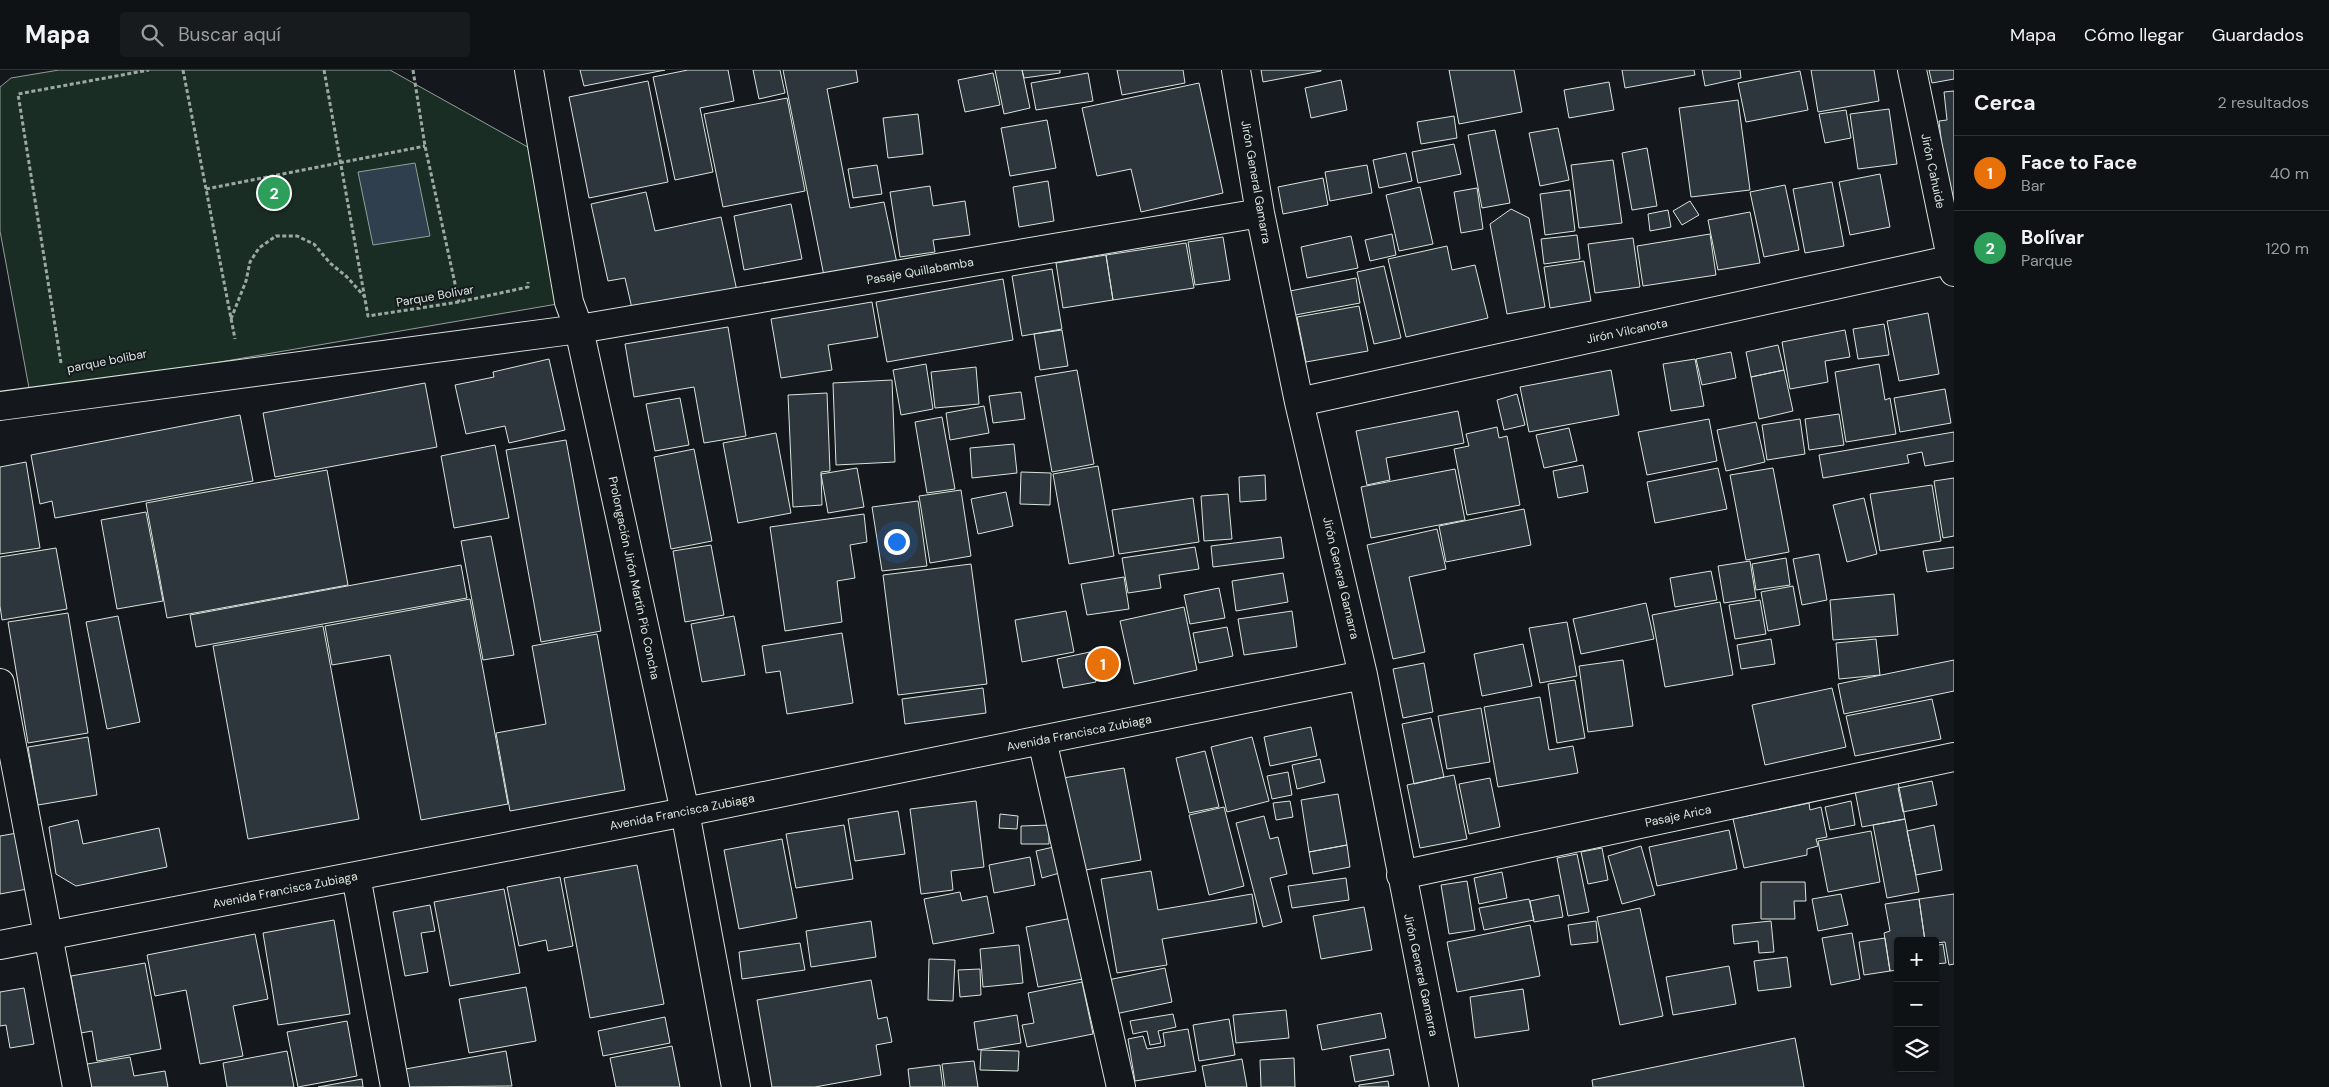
<!DOCTYPE html>
<html lang="es">
<head>
<meta charset="utf-8">
<style>
  body { margin:0; font-family:"DM Sans",sans-serif; background:#181b1e; color:#f1f3f6 }
  .controls { position:absolute; right:15px; bottom:15px; display:grid; overflow:hidden; border-radius:5px; box-shadow:0 1px 4px #0004 }
  .controls button { width:45px; height:45px; display:grid; place-items:center; padding:0; border:0; border-bottom:1px solid #2f3234; background:#0f1215; color:#f1f3f6; font:25px sans-serif }
  .you { position:absolute; left:896px; top:471px; width:18px; height:18px; margin:-12px; border:4px solid #fff; border-radius:50%; background:#1a73e8; box-shadow:0 0 0 8px #1a73e833 }
  .badge { display:grid; place-items:center; width:32px; height:32px; border-radius:50%; background:#1a73e8; color:#fff; font-size:16px; font-weight:700 }
  .pin { position:absolute; translate:-50% -50%; border:2px solid #fff; box-shadow:0 1px 5px #0006 }
  .list { margin:0; padding:0; list-style:none }
  h2 { display:flex; justify-content:space-between; align-items:center; height:65px; margin:0; padding:0 20px; font-size:21px }
  h2 small { font-size:16px; font-weight:400; color:#9b9ea0 }
  .list li { display:grid; grid-template-columns:32px 1fr auto; gap:15px; align-items:center; box-sizing:border-box; height:75px; padding:0 20px; border-top:1px solid #2f3234 }
  .list b { display:block; font-size:19px; white-space:nowrap }
  .list p { margin:0; font-size:16px; white-space:nowrap; color:#9b9ea0 }
  .list em { font-size:16px; font-style:normal; color:#9b9ea0 }
  .icon { flex:none; width:28px; height:28px; fill:none; stroke:currentColor; stroke-width:2; stroke-linecap:round; stroke-linejoin:round }
  .map { position:relative; flex:none; width:1954px; height:1017px; overflow:hidden }
  header { display:flex; align-items:center; gap:30px; box-sizing:border-box; height:70px; padding:0 25px; background:#0f1215; border-bottom:1px solid #2f3234 }
  header strong { font-size:24px }
  nav { display:flex; gap:28px; margin-inline-start:auto; font-size:18px }
  .search { width:350px; height:45px; background:#181b1e; display:flex; align-items:center; gap:12px; box-sizing:border-box; padding:0 18px; border-radius:5px; color:#9b9ea0; font-size:19px }
  main { display:flex }
  aside { flex:1; background:#0f1215 }
  .map>svg:first-child { display:block }
  .green { fill:#1a2d24; stroke:#939e99 }
  .water { fill:#2f3f4d; stroke:#939e99 }
  .building { fill:#2c363c; stroke:#d8e6dc }
  .lines { fill:none; stroke-linecap:round; stroke-linejoin:round }
  .minor-casing { stroke:#d8e6dc; stroke-width:30 }
  .path { stroke:#9da8a2; stroke-width:3; stroke-dasharray:4 2.5; stroke-linecap:butt }
  .minor { stroke:#14181c; stroke-width:28 }
  .labels { text-anchor:middle; stroke-width:4; stroke-linejoin:round; paint-order:stroke }
  .street-label { font-size:12px; fill:#d8e6dc; stroke:#14181c }
</style>
</head>
<body>
<header>
<strong>Mapa</strong>
<div class="search"><svg class="icon" aria-label="search" viewBox="0 0 24 24"><circle cx="10" cy="10" r="6"/><path d="M15 15l6 6"/></svg>Buscar aquí</div>
<nav><a>Mapa</a><a>Cómo llegar</a><a>Guardados</a></nav>
</header>
<main>
<div class="map">
<svg width="1954" height="1017" viewBox="0 0 1954 1017">
  <rect width="100%" height="100%" fill="#14181c"/>
  <!-- green -->
  <path class="green" d="M59 0H390L542 85 569 232 86 315 29 318 0 161V17L11 8Z"/>
  <!-- water -->
  <path class="water" d="M415 93 430 166 373 175 358 102Z"/>
  <!-- building -->
  <path class="building" d="M580 0H665L584 16Z
    M688 0H728L734 31 700 38 713 102 675 110 653 7Z
    M753 0H780L785 23 759 29Z
    M783 0H856L858 12 827 19 850 138 884 132 898 198 825 211Z
    M995 0H1022L1030 38 1004 44Z
    M1022 0H1060V3L1024 8Z
    M1117 0H1183L1185 13 1122 25Z
    M1261 0H1321V1L1263 12Z
    M1449 0H1514L1522 42 1459 54Z
    M1622 0H1694L1695 5 1625 18Z
    M1702 0H1740L1741 8 1705 16Z
    M1811 0H1874L1879 31 1818 42Z
    M1929 0H1954V9L1932 13Z
    M1800 1 1808 40 1746 52 1738 13Z
    M993 3 1000 35 965 42 958 10Z
    M1088 3 1093 31 1036 40 1031 13Z
    M1341 10 1347 40 1311 48 1305 18Z
    M648 11 668 112 589 128 569 27Z
    M1609 12 1614 40 1569 48 1564 20Z
    M1199 13 1223 123 1141 142 1131 99 1097 106 1082 38Z
    M1954 21V156H1951L1939 51 1947 50 1944 22Z
    M787 28 805 121 723 137 704 44Z
    M1738 30 1750 120 1691 127 1679 38Z
    M1889 39 1897 94 1858 99 1850 44Z
    M1846 40 1851 68 1825 73 1819 44Z
    M918 44 923 84 888 88 883 48Z
    M1454 46 1457 68 1421 74 1417 52Z
    M1047 50 1056 98 1010 106 1001 58Z
    M1558 58 1569 110 1540 116 1529 63Z
    M1495 60 1510 133 1482 138 1468 65Z
    M1454 74 1461 104 1418 113 1412 82Z
    M1647 78 1657 136 1632 140 1622 83Z
    M1406 83 1412 111 1379 118 1373 90Z
    M1613 90 1622 153 1579 158 1571 95Z
    M877 95 882 124 853 128 848 99Z
    M1367 95 1372 123 1330 131 1325 102Z
    M1880 104 1890 157 1850 165 1839 112Z
    M1323 108 1328 135 1283 144 1278 117Z
    M1048 111 1054 151 1019 157 1013 117Z
    M1832 112 1844 176 1805 183 1793 119Z
    M1785 115 1799 180 1764 187 1750 122Z
    M930 116 933 136 965 131 970 165 933 170 935 182 900 187 890 122Z
    M1420 117 1433 174 1399 181 1386 125Z
    M1477 118 1483 159 1461 163 1454 122Z
    M1570 120 1575 161 1545 165 1540 124Z
    M646 122 655 161 721 147 737 221 633 243 625 208 608 211 591 134Z
    M1690 131 1699 145 1682 155 1673 141Z
    M791 134 802 189 744 200 734 146Z
    M1511 139 1529 148 1545 237 1507 244 1490 154Z
    M1668 140 1671 157 1650 161 1648 144Z
    M1750 142 1760 193 1718 200 1708 150Z
    M1392 164 1396 185 1370 191 1365 170Z
    M1710 164 1716 205 1643 216 1637 176Z
    M1577 165 1580 189 1544 194 1541 169Z
    M1351 166 1358 198 1307 208 1301 177Z
    M1223 167 1230 210 1195 215 1188 172Z
    M1633 168 1640 217 1595 223 1588 174Z
    M1186 173 1194 218 1113 230 1106 185Z
    M1447 176 1452 200 1475 195 1488 248 1406 267 1388 189Z
    M1106 185 1113 230 1063 238 1056 193Z
    M1584 191 1591 231 1550 238 1544 197Z
    M1384 196 1401 268 1374 274 1357 202Z
    M1052 199 1062 259 1022 266 1012 206Z
    M1356 208 1360 233 1295 245 1290 221Z
    M1003 209 1013 270 887 292 876 232Z
    M872 232 878 267 828 275 832 300 781 308 771 249Z
    M1359 236 1368 281 1306 292 1297 247Z
    M1928 243 1939 304 1899 311 1887 251Z
    M1884 254 1889 285 1858 289 1853 259Z
    M728 257 746 366 704 373 694 317 634 327 625 274Z
    M1062 260 1068 296 1040 300 1034 264Z
    M1845 260 1850 287 1825 291 1828 312 1790 319 1782 272Z
    M1778 275 1784 300 1751 307 1746 282Z
    M1731 282 1736 308 1702 315 1696 289Z
    M549 289 565 360 509 373 505 356 466 364 455 315 494 307 493 302Z
    M1695 289 1704 336 1671 341 1663 294Z
    M926 294 933 339 901 345 893 300Z
    M1879 294 1885 330 1890 328 1896 364 1846 372 1835 302Z
    M976 297 979 334 935 338 931 302Z
    M1077 300 1094 394 1052 402 1035 307Z
    M1611 300 1619 345 1529 362 1520 317Z
    M1784 300 1793 341 1759 349 1751 307Z
    M892 310 895 392 836 395 833 313Z
    M425 313 437 377 275 407 263 343Z
    M1945 319 1951 353 1900 362 1894 328Z
    M1021 322 1025 349 993 353 989 326Z
    M827 323 830 401 821 402 822 435 793 437 788 325Z
    M1517 324 1525 355 1504 360 1497 330Z
    M680 328 689 375 655 381 646 334Z
    M984 336 989 363 950 370 946 343Z
    M1458 341 1464 373 1386 388 1390 410 1367 415 1356 361Z
    M1839 344 1844 375 1809 380 1805 349Z
    M240 345 253 411 55 448 52 431 40 434 31 385Z
    M942 347 955 419 927 423 915 352Z
    M1709 349 1717 391 1647 405 1638 362Z
    M1800 349 1805 384 1767 390 1762 355Z
    M1756 352 1765 392 1726 401 1717 360Z
    M1497 357 1499 368 1507 366 1520 435 1467 445 1454 379 1469 376 1466 364Z
    M1569 358 1577 391 1544 398 1536 365Z
    M1954 362V391L1925 396 1922 382 1907 385 1909 393 1823 408 1819 385Z
    M776 363 791 443 738 453 723 373Z
    M566 370 601 561 541 572 506 380Z
    M1014 374 1017 403 972 408 970 378Z
    M495 375 509 448 454 458 441 386Z
    M694 379 712 471 671 479 654 387Z
    M26 392 40 478 0 484V397Z
    M1583 395 1588 422 1558 428 1553 401Z
    M1098 396 1114 486 1069 494 1053 404Z
    M857 398 864 437 828 443 821 404Z
    M1718 398 1727 439 1655 453 1647 412Z
    M1773 398 1789 482 1746 490 1730 405Z
    M1455 399 1465 450 1371 468 1361 417Z
    M327 400 348 515 167 548 146 433Z
    M1021 402 1051 403 1050 435 1020 434Z
    M1265 405 1266 430 1240 432 1239 407Z
    M1954 408V466L1943 468 1934 411Z
    M1932 415 1941 471 1880 481 1870 424Z
    M961 420 971 486 930 493 919 426Z
    M1006 422 1013 456 978 464 971 429Z
    M1228 424 1232 469 1204 471 1201 426Z
    M1193 428 1199 472 1119 484 1112 440Z
    M1864 428 1877 484 1847 492 1833 435Z
    M918 431 927 496 882 501 872 437Z
    M1524 439 1531 475 1446 492 1439 456Z
    M146 442 163 531 117 539 101 450Z
    M864 444 867 472 850 475 855 508 837 511 842 552 785 561 770 457Z
    M1437 459 1446 499 1409 507 1425 582 1393 589 1367 475Z
    M491 466 514 585 483 590 461 471Z
    M1281 467 1284 488 1213 497 1211 476Z
    M711 475 724 545 685 552 673 481Z
    M1195 477 1199 499 1159 505 1161 518 1128 523 1122 488Z
    M1954 477V498L1927 502 1923 481Z
    M56 478 67 539 2 550 0 536V487Z
    M1819 484 1827 530 1802 535 1793 489Z
    M1786 488 1790 515 1756 520 1752 494Z
    M1750 491 1756 528 1724 533 1718 496Z
    M971 494 987 614 898 625 883 505Z
    M461 495 467 528 196 577 190 545Z
    M1711 501 1717 530 1675 537 1670 508Z
    M1283 503 1288 532 1236 541 1232 511Z
    M1124 507 1129 539 1087 545 1081 514Z
    M1793 516 1800 555 1768 561 1761 522Z
    M1219 518 1225 548 1190 554 1184 525Z
    M1894 524 1898 565 1833 570 1830 530Z
    M470 529 508 734 421 750 390 585 332 595 325 556Z
    M1760 530 1766 564 1735 569 1729 535Z
    M1720 532 1733 605 1665 617 1652 545Z
    M1646 533 1654 569 1581 584 1573 549Z
    M1184 537 1197 600 1134 614 1120 551Z
    M1066 541 1074 582 1022 592 1015 550Z
    M1292 541 1297 577 1244 585 1238 549Z
    M68 543 88 663 28 673 8 552Z
    M118 546 140 652 107 659 86 552Z
    M734 546 745 605 702 612 691 554Z
    M1567 552 1577 606 1540 613 1529 558Z
    M323 556 359 749 248 769 213 576Z
    M1227 557 1233 586 1199 593 1193 563Z
    M842 563 853 633 787 644 780 601 766 603 762 576Z
    M597 564 625 720 510 741 496 663 546 654 532 576Z
    M1771 569 1775 594 1741 599 1737 575Z
    M1876 569 1880 605 1839 609 1836 573Z
    M1523 574 1532 616 1482 626 1474 584Z
    M1090 582 1096 612 1063 618 1057 589Z
    M1623 590 1633 656 1588 662 1579 596Z
    M1954 590V621L1844 644 1838 614Z
    M1424 593 1433 642 1403 648 1393 599Z
    M1575 610 1585 668 1557 673 1548 614Z
    M983 618 986 643 905 654 902 629Z
    M1832 618 1846 677 1765 695 1752 635Z
    M1540 627 1549 680 1573 676 1578 703 1498 717 1484 637Z
    M1932 629 1941 669 1855 686 1846 646Z
    M1481 638 1490 692 1447 699 1438 646Z
    M1431 648 1444 707 1414 714 1402 654Z
    M1311 657 1317 686 1270 696 1264 667Z
    M88 667 97 725 38 735 28 677Z
    M1252 667 1269 731 1227 742 1211 677Z
    M1205 681 1219 737 1189 743 1176 688Z
    M1320 689 1325 712 1297 719 1292 695Z
    M1124 698 1141 790 1080 801 1063 708Z
    M1288 702 1292 725 1272 729 1267 706Z
    M1454 705 1467 769 1420 778 1407 715Z
    M1490 708 1500 757 1469 764 1459 714Z
    M1932 711 1937 735 1903 742 1898 718Z
    M1898 712 1905 749 1862 757 1855 721Z
    M1338 724 1347 775 1309 782 1301 730Z
    M976 731 984 797 951 801 953 820 921 824 910 739Z
    M1290 731 1293 747 1276 750 1273 733Z
    M1851 731 1855 755 1830 760 1825 737Z
    M1809 733 1810 740 1821 737 1827 767 1816 769 1818 776 1807 779V785L1744 798 1733 749Z
    M1224 737 1244 816 1209 825 1189 745Z
    M898 741 905 784 855 791 848 749Z
    M1000 744 1018 746 1017 759 999 758Z
    M1264 746 1270 769 1278 767 1287 804 1270 808 1282 852 1263 857 1236 753Z
    M1905 749 1919 822 1887 828 1873 755Z
    M78 750 83 774 159 758 167 797 76 816 56 804 49 757Z
    M844 755 853 809 796 818 786 764Z
    M1049 755V774H1021V756Z
    M1934 755 1942 800 1916 805 1907 761Z
    M1729 760 1737 799 1657 816 1649 777Z
    M1871 761 1880 812 1828 822 1818 771Z
    M17 763 27 819 0 824V766Z
    M782 769 797 848 739 859 724 780Z
    M1347 775 1350 797 1313 804 1309 782Z
    M1058 776 1063 802 1042 808 1036 781Z
    M1641 776 1655 825 1622 834 1608 786Z
    M1602 778 1608 810 1588 814 1581 782Z
    M1577 784 1589 842 1568 846 1557 788Z
    M1030 787 1035 815 994 823 989 795Z
    M637 795 664 934 590 948 564 808Z
    M1151 801 1158 840 1252 824 1257 853 1162 869 1167 895 1117 903 1101 809Z
    M1502 802 1507 828 1479 834 1474 808Z
    M560 807 573 876 548 881 546 870 519 876 507 817Z
    M1346 808 1349 830 1292 838 1288 816Z
    M1467 811 1475 860 1449 864 1441 815Z
    M1761 812H1805L1806 831H1794L1795 849H1761Z
    M504 819 520 903 450 916 434 832Z
    M960 822 962 831 987 826 994 863 933 874 924 829Z
    M1841 824 1848 855 1818 861 1812 829Z
    M1954 824V894L1949 895 1945 872 1935 873V871H1925L1919 829Z
    M1559 825 1563 847 1534 852 1530 831Z
    M1529 829 1534 850 1484 860 1479 838Z
    M1919 829 1925 871H1898V900L1890 901 1884 863 1890 861 1885 834Z
    M430 835 435 861 421 863 428 902 405 906 393 842Z
    M1364 837 1372 880 1321 889 1313 846Z
    M1640 838 1663 946 1620 955 1597 847Z
    M1072 848 1083 909 1038 917 1026 857Z
    M334 850 350 944 278 955 263 863Z
    M871 851 876 887 811 897 806 861Z
    M1596 851 1598 872 1571 875 1568 855Z
    M1771 851 1774 882 1759 883 1758 871 1734 874 1732 855Z
    M1530 855 1540 906 1457 922 1447 872Z
    M1852 863 1860 909 1831 915 1822 868Z
    M255 864 268 929 233 936 243 986 200 994 186 920 155 926 147 885Z
    M1885 868 1890 901 1864 905 1859 872Z
    M800 873 805 900 742 909 739 882Z
    M1943 874 1946 893 1935 894V876Z
    M1019 875 1023 913 983 917 980 879Z
    M1787 887 1791 917 1758 921 1754 891Z
    M929 889 955 890 953 931 928 930Z
    M145 893 161 979 97 991 92 961 81 963 71 906Z
    M1729 896 1736 934 1673 945 1666 907Z
    M1165 898 1172 932 1115 944 1108 910Z
    M980 899 981 925 960 927 958 900Z
    M871 910 878 949 887 947 892 972 876 975 881 1005 815 1017H772L757 930Z
    M1082 912 1093 964 1027 977 1022 955 1034 953 1028 923Z
    M526 917 536 971 469 983 459 929Z
    M24 918 34 974 10 978 6 955 0 956V922Z
    M1523 919 1529 960 1475 968 1470 927Z
    M1286 940 1289 968 1236 973 1233 945Z
    M1381 943 1386 968 1322 980 1317 955Z
    M1173 944 1176 957 1158 961 1161 973 1150 975 1147 961 1133 964 1130 951Z
    M1017 945 1021 973 978 980 974 952Z
    M665 947 670 973 603 986 598 961Z
    M1229 949 1235 985 1199 991 1193 955Z
    M347 951 357 1006 298 1017 287 962Z
    M1188 959 1196 1001 1135 1011 1128 969 1143 966 1147 979 1165 976 1163 963Z
    M1795 968 1804 1017H1593L1592 1010Z
    M672 976 680 1017H616L610 988Z
    M1389 979 1394 1005 1355 1012 1350 986Z
    M981 980 1019 981 1018 1001 980 1000Z
    M287 981 294 1017H227L223 993Z
    M506 981 512 1016 403 1017 400 1000Z
    M130 987 134 1006 165 1001 168 1017H91L87 994Z
    M1294 988 1295 1017H1261L1260 990Z
    M1242 989 1247 1017H1206L1202 996Z
    M974 991 978 1017H945L942 994Z
    M940 995 943 1017H910L908 999Z
    M362 1009 363 1017H318Z
    M1388 1011 1389 1017H1359V1015Z"/>
  <g class="lines">
    <!-- minor casing -->
    <g class="minor-casing">
      <path id="minor" d="M529 0 569 232 579 259 685 742 736 1017
        M1236 0 1260 143 1299 332 1363 605 1444 1017
        M1912 0 1954 202
        M1299 332 1954 189
        M0 336 579 259 1260 143
        M0 613 77 1017
        M1042 670 1121 1017
        M1401 805 1954 687
        M356 806 395 1017
        M0 875 685 742 1363 605"/>
    </g>
    <!-- path -->
    <path class="path" d="M183 0 235 269
      M324 0 368 246 459 232 528 217V212
      M413 0 425 76 459 232
      M206 119 425 76
      M231 249 246 211 250 192 259 178 276 166H297L314 174 330 193 347 207 365 227
      M61 293 18 24 149 0"/>
    <!-- minor -->
    <use href="#minor" class="minor"/>
  </g>
  <g class="labels">
    <!-- street labels -->
    <g class="street-label">
      <text transform="translate(1933 101) rotate(78)" y="4">Jirón Cahuide</text>
      <text transform="translate(1256 112) rotate(80)" y="4">Jirón General Gamarra</text>
      <text transform="translate(920 201) rotate(-10)" y="4">Pasaje Quillabamba</text>
      <text transform="translate(435 226) rotate(-10)" y="4">Parque Bolivar</text>
      <text transform="translate(1627 261) rotate(-12)" y="4">Jirón Vilcanota</text>
      <text transform="translate(107 291) rotate(-11)" y="4">parque bolibar</text>
      <text transform="translate(634 508) rotate(78)" y="4">Prolongación Jirón Martín Pio Concha</text>
      <text transform="translate(1341 508) rotate(77)" y="4">Jirón General Gamarra</text>
      <text transform="translate(1079 663) rotate(-11)" y="4">Avenida Francisca Zubiaga</text>
      <text transform="translate(682 742) rotate(-11)" y="4">Avenida Francisca Zubiaga</text>
      <text transform="translate(1678 746) rotate(-12)" y="4">Pasaje Arica</text>
      <text transform="translate(285 820) rotate(-11)" y="4">Avenida Francisca Zubiaga</text>
      <text transform="translate(1421 905) rotate(78)" y="4">Jirón General Gamarra</text>
    </g>
  </g>
</svg>
<div class="controls">
<button>+</button>
<button>−</button>
<button><svg class="icon" aria-label="layers" viewBox="0 0 24 24"><path d="M12 4l9 5-9 5-9-5zM3 14l9 5 9-5"/></svg></button>
</div>
<div class="you"></div>
<div class="pin badge" style="left:1103px;top:594px;background:#e8710a">1</div>
<div class="pin badge" style="left:274px;top:123px;background:#2e9e5b">2</div>
</div>
<aside>
<h2>Cerca<small>2 resultados</small></h2>
<ul class="list">
<li><span class="badge" style="background:#e8710a">1</span><div><b>Face to Face</b><p>Bar</p></div><em>40 m</em></li>
<li><span class="badge" style="background:#2e9e5b">2</span><div><b>Bolívar</b><p>Parque</p></div><em>120 m</em></li>
</ul>
</aside>
</main>
</body>
</html>
